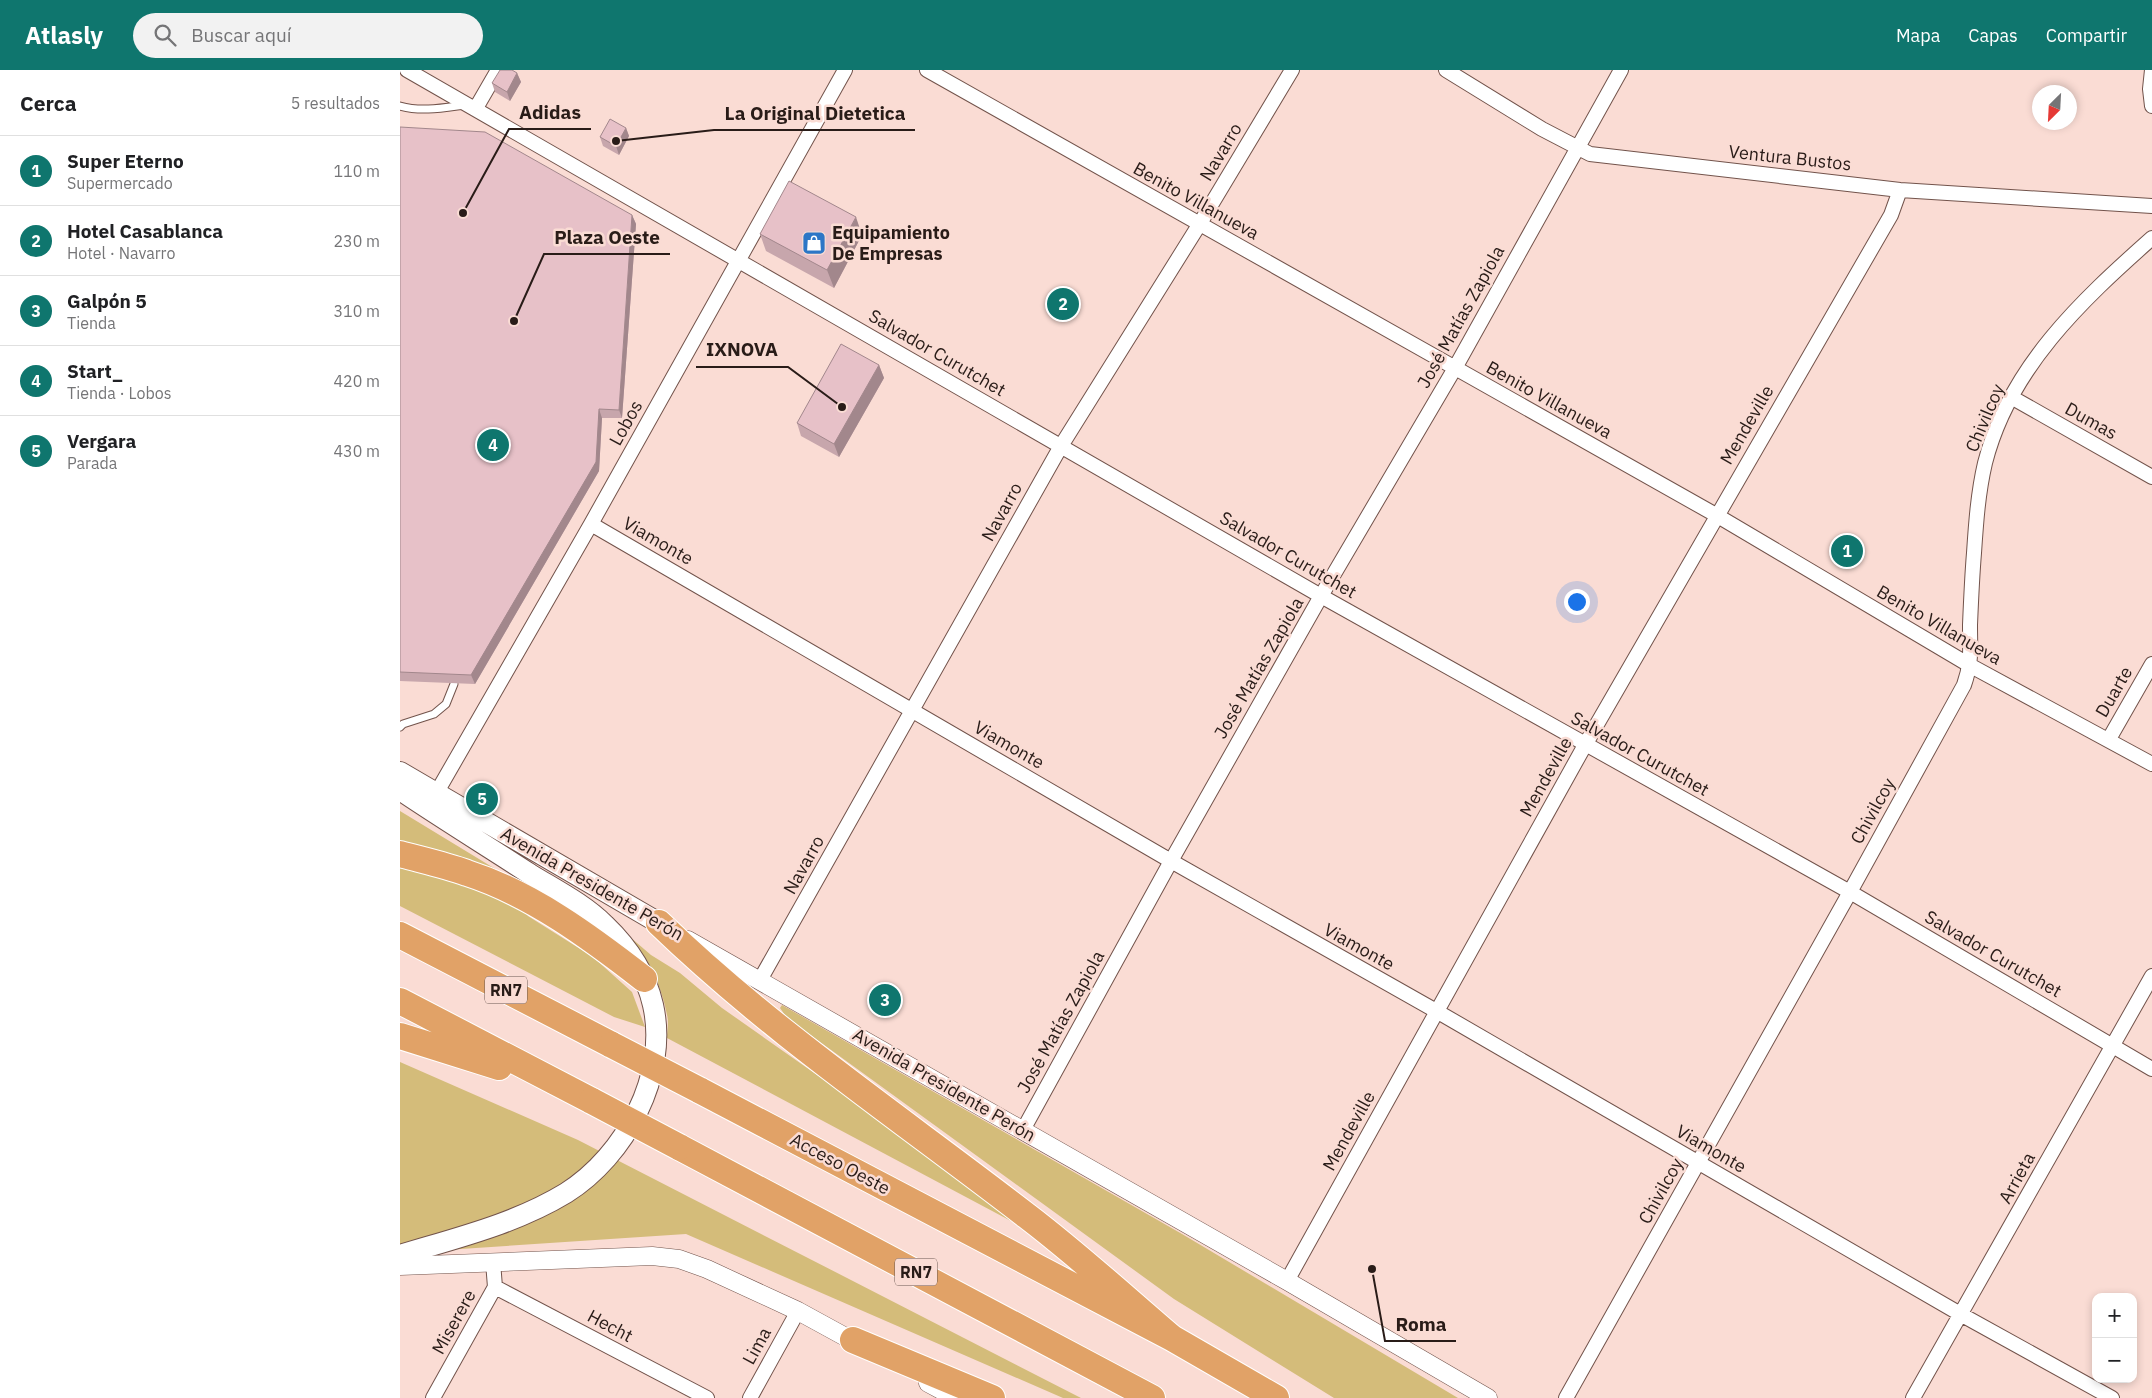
<!DOCTYPE html>
<html lang="es">
<head>
<meta charset="utf-8">
<style>
  body { margin:0; font-family:"IBM Plex Sans",sans-serif; background:#f2f2f2; color:#202124 }
  .controls { position:absolute; right:15px; bottom:15px; display:grid; overflow:hidden; border-radius:10px; box-shadow:0 2px 8px #0003 }
  .controls button { width:45px; height:45px; display:grid; place-items:center; padding:0; border:0; border-bottom:1px solid #e0e0e0; background:#fff; color:#202124; font:25px sans-serif }
  .compass { position:absolute; left:1632px; top:15px; width:45px; height:45px; border-radius:50%; background:#fff; box-shadow:0 2px 8px #0003; rotate:204deg }
  .you { position:absolute; left:1176px; top:531px; width:18px; height:18px; margin:-12px; border:4px solid #fff; border-radius:50%; background:#1a73e8; box-shadow:0 0 0 8px #1a73e833 }
  .badge { display:grid; place-items:center; width:32px; height:32px; border-radius:50%; background:#0f766e; color:#fff; font-size:16px; font-weight:700 }
  .pin { position:absolute; translate:-50% -50%; border:2px solid #fff; box-shadow:0 1px 5px #0006 }
  .list { margin:0; padding:0; list-style:none }
  h2 { display:flex; justify-content:space-between; align-items:center; height:65px; margin:0; padding:0 20px; font-size:21px }
  h2 small { font-size:16px; font-weight:400; color:#757577 }
  .list li { display:grid; grid-template-columns:32px 1fr auto; gap:15px; align-items:center; box-sizing:border-box; height:70px; padding:0 20px; border-top:1px solid #e0e0e0 }
  .list b { display:block; font-size:19px; white-space:nowrap }
  .list p { margin:0; font-size:16px; white-space:nowrap; color:#757577 }
  .list em { font-size:16px; font-style:normal; color:#757577 }
  .icon { flex:none; width:28px; height:28px; fill:none; stroke:currentColor; stroke-width:2; stroke-linecap:round; stroke-linejoin:round }
  .map { position:relative; flex:none; width:1752px; height:1328px; overflow:hidden }
  header { display:flex; align-items:center; gap:30px; box-sizing:border-box; height:70px; padding:0 25px; background:#0f766e; color:#fff }
  header strong { font-size:24px }
  nav { display:flex; gap:28px; margin-inline-start:auto; font-size:18px }
  .search { width:350px; height:45px; background:#f2f2f2; display:flex; align-items:center; gap:12px; box-sizing:border-box; padding:0 18px; border-radius:28px; color:#757577; font-size:19px }
  main { display:flex }
  aside { flex:1; background:#fff }
  .map>svg:first-child { display:block }
  .green { fill:#d4bc7a }
  .lines { fill:none; stroke-linecap:round; stroke-linejoin:round }
  .service-casing { stroke:#72534b; stroke-width:9 }
  .minor-casing { stroke:#72534b; stroke-width:16 }
  .tertiary-casing { stroke:#72534b; stroke-width:19 }
  .secondary-casing { stroke:#72534b; stroke-width:22 }
  .motorway-casing { stroke:#fff; stroke-width:28 }
  .service { stroke:#fff; stroke-width:7 }
  .minor { stroke:#fff; stroke-width:14 }
  .tertiary { stroke:#fff; stroke-width:18 }
  .secondary { stroke:#fff; stroke-width:20 }
  .motorway { stroke:#e1a267; stroke-width:26 }
  .motorway-bridge-casing { stroke:#fff; stroke-width:28; stroke-linecap:butt }
  .motorway-bridge { stroke:#e1a267; stroke-width:26 }
  .wall { fill:#c7a6ac }
  .shaded-wall { fill:#a2878c }
  .building { fill:#e7c1c8; stroke:#a2878c }
  .labels { text-anchor:middle; stroke-width:5; stroke-linejoin:round; paint-order:stroke }
  .shield { fill:#fadcd4; stroke:#685650; stroke-width:1 }
  .shield-label { font-size:16px; font-weight:bold; fill:#291c18 }
  .street-label { font-size:18px; fill:#291c18; stroke:#fadcd4 }
  .poi-label { font-size:18px; font-weight:bold; fill:#291c18; stroke:#fadcd4; text-anchor:start }
  .leader { fill:none; stroke:#291c18; stroke-width:2 }
  .callout-dot { fill:#291c18; stroke:#fadcd4; stroke-width:2 }
  .callout-label { font-size:19px; text-anchor:middle; font-weight:bold; fill:#291c18; stroke:#fadcd4; stroke-width:5; stroke-linejoin:round; paint-order:stroke }
</style>
</head>
<body>
<header>
<strong>Atlasly</strong>
<div class="search"><svg class="icon" aria-label="search" viewBox="0 0 24 24"><circle cx="10" cy="10" r="6"/><path d="M15 15l6 6"/></svg>Buscar aquí</div>
<nav><a>Mapa</a><a>Capas</a><a>Compartir</a></nav>
</header>
<main>
<aside>
<h2>Cerca<small>5 resultados</small></h2>
<ul class="list">
<li><span class="badge">1</span><div><b>Super Eterno</b><p>Supermercado</p></div><em>110 m</em></li>
<li><span class="badge">2</span><div><b>Hotel Casablanca</b><p>Hotel · Navarro</p></div><em>230 m</em></li>
<li><span class="badge">3</span><div><b>Galpón 5</b><p>Tienda</p></div><em>310 m</em></li>
<li><span class="badge">4</span><div><b>Start_</b><p>Tienda · Lobos</p></div><em>420 m</em></li>
<li><span class="badge">5</span><div><b>Vergara</b><p>Parada</p></div><em>430 m</em></li>
</ul>
</aside>
<div class="map">
<svg width="1752" height="1328" viewBox="0 0 1752 1328">
  <rect width="100%" height="100%" fill="#fadcd4"/>
  <!-- green -->
  <path class="green" d="M0 741 102 803 128 846 193 887 232 922 245 957 214 947 0 836Z
    M230 867 251 885 280 903 322 938 558 1104 624 1158 267 968C267 961 269 952 267 945 262 917 248 888 230 867Z
    M382 935 782 1164 1058 1328H934L774 1229 387 948 380 938Z
    M0 992 178 1070 681 1328H663L286 1164 0 1183Z"/>
  <g class="lines">
    <!-- service casing -->
    <g class="service-casing">
      <path id="service" d="M0 36C21 42 42 38 64 35
        M0 657 3 654 34 644 46 634 54 614"/>
    </g>
    <!-- minor casing -->
    <g class="minor-casing">
      <path id="minor" d="M7 0 921 526 1450 822 1752 999
        M527 0 1316 445 1571 596 1752 694
        M1046 0 1142 59 1190 84 1500 120 1752 136
        M1752 0 1750 19 1752 36
        M76 38 98 0
        M1611 327 1752 407
        M191 454 771 791 1038 942 1562 1245 1712 1328
        M1709 669 1752 594
        M37 722 191 454 445 0
        M360 910 661 376 799 155 892 0
        M623 1060 771 791 921 526 1055 298 1221 0
        M887 1211 1185 675 1491 145 1500 120
        M95 1217 307 1328
        M33 1328 95 1217 93 1192
        M350 1328 398 1241
        M1166 1328 1450 822 1564 615C1572 592 1570 579 1570 555 1571 531 1572 507 1574 483 1576 453 1578 423 1585 393 1609 298 1681 231 1752 168
        M1513 1328 1752 906"/>
    </g>
    <!-- tertiary casing -->
    <g class="tertiary-casing">
      <path id="tertiary" d="M288 870 887 1211 1088 1328
        M0 1196 252 1186 279 1189 307 1199 398 1241 462 1276
        M528 1313 556 1328"/>
    </g>
    <!-- secondary casing -->
    <g class="secondary-casing">
      <path id="secondary" d="M0 702 259 853
        M0 720C43 749 87 776 130 804 156 820 184 834 205 855 228 877 246 904 253 935 269 1005 225 1086 166 1123 115 1154 56 1168 0 1185"/>
    </g>
    <!-- motorway casing -->
    <g class="motorway-casing">
      <path id="motorway" d="M0 784C22 790 45 795 67 803 132 824 190 867 244 909
        M259 853C372 962 503 1050 627 1146 677 1184 724 1227 772 1268
        M0 865 212 975
        M0 931 192 1031
        M0 966 99 997
        M299 1020 772 1268 876 1328
        M279 1077 752 1328
        M453 1270 592 1328"/>
    </g>
    <!-- service -->
    <use href="#service" class="service"/>
    <!-- minor -->
    <use href="#minor" class="minor"/>
    <!-- tertiary -->
    <use href="#tertiary" class="tertiary"/>
    <!-- secondary -->
    <use href="#secondary" class="secondary"/>
    <!-- motorway -->
    <use href="#motorway" class="motorway"/>
    <!-- motorway-bridge casing -->
    <g class="motorway-bridge-casing">
      <path id="motorway-bridge" d="M212 975 299 1020
        M192 1031 279 1077"/>
    </g>
    <!-- motorway-bridge -->
    <use href="#motorway-bridge" class="motorway-bridge"/>
  </g>
  <!-- wall -->
  <path class="wall" d="M117 3 121 12 110 31 95 22 92 13Z
    M0 57 232 145 236 154 222 348H202L199 401 75 614 0 611Z
    M226 58 229 66 219 85 203 76 200 67Z
    M360 164 462 165 434 218 366 181Z
    M479 295 484 308 439 387 401 366 397 353Z"/>
  <!-- shaded-wall -->
  <path class="shaded-wall" d="M117 3 121 12 110 31 107 22Z
    M226 58 229 66 219 85 216 76Z
    M232 145 236 154 222 348 219 340Z
    M456 147 462 165 434 218 427 200Z
    M479 295 484 308 439 387 434 374Z
    M199 339 202 348 199 401 75 614 71 605Z"/>
  <!-- building -->
  <path class="building" d="M100 0H112L117 3 107 22 92 13Z
    M210 49 226 58 216 76 200 67Z
    M0 57 85 62 232 145 219 340 199 339 196 392 71 605 0 602Z
    M389 111 456 147 427 200 360 164Z
    M441 274 479 295 434 374 397 353Z"/>
  <!-- icons -->
  <defs>
    <g id="shop-square" transform="scale(1.25)"><rect x="-9" y="-9" width="18" height="18" rx="4" fill="#2c76c6" stroke="#fadcd4"/><path d="M-5-2.5h2.3a2.7 3.5 0 0 1 5.4 0H5L5.5 6h-11ZM-1.5-2.5h3a1.5 2.3 0 0 0-3 0Z" fill="#fff"/></g>
  </defs>
  <g fill-rule="evenodd">
    <use href="#shop-square" x="414" y="173"/>
  </g>
  <g class="labels">
    <!-- shield labels -->
    <g class="shield">
      <rect x="85" y="906.5" width="42" height="27" rx="4"/>
      <rect x="495" y="1188.5" width="42" height="27" rx="4"/>
    </g>
    <g class="shield-label">
      <text x="106" y="926">RN7</text>
      <text x="516" y="1208">RN7</text>
    </g>
    <!-- street labels -->
    <g class="street-label">
      <text transform="translate(821 82) rotate(-59)" y="6">Navarro</text>
      <text transform="translate(1390 88) rotate(6)" y="6">Ventura Bustos</text>
      <text transform="translate(796 131) rotate(29)" y="6">Benito Villanueva</text>
      <text transform="translate(1061 247) rotate(-61)" y="6">José Matías Zapiola</text>
      <text transform="translate(537 283) rotate(30)" y="6">Salvador Curutchet</text>
      <text transform="translate(1149 330) rotate(29)" y="6">Benito Villanueva</text>
      <text transform="translate(1585 348) rotate(-67)" y="6">Chivilcoy</text>
      <text transform="translate(1691 351) rotate(29)" y="6">Dumas</text>
      <text transform="translate(226 353) rotate(-61)" y="6">Lobos</text>
      <text transform="translate(1347 355) rotate(-60)" y="6">Mendeville</text>
      <text transform="translate(602 442) rotate(-61)" y="6">Navarro</text>
      <text transform="translate(258 471) rotate(30)" y="6">Viamonte</text>
      <text transform="translate(888 485) rotate(30)" y="6">Salvador Curutchet</text>
      <text transform="translate(1539 555) rotate(30)" y="6">Benito Villanueva</text>
      <text transform="translate(859 598) rotate(-60)" y="6">José Matías Zapiola</text>
      <text transform="translate(1714 622) rotate(-60)" y="6">Duarte</text>
      <text transform="translate(609 675) rotate(30)" y="6">Viamonte</text>
      <text transform="translate(1240 684) rotate(29)" y="6">Salvador Curutchet</text>
      <text transform="translate(1146 707) rotate(-61)" y="6">Mendeville</text>
      <text transform="translate(1473 741) rotate(-61)" y="6">Chivilcoy</text>
      <text transform="translate(404 795) rotate(-61)" y="6">Navarro</text>
      <text transform="translate(192 814) rotate(30)" y="6">Avenida Presidente Perón</text>
      <text transform="translate(959 877) rotate(29)" y="6">Viamonte</text>
      <text transform="translate(1593 884) rotate(30)" y="6">Salvador Curutchet</text>
      <text transform="translate(661 952) rotate(-61)" y="6">José Matías Zapiola</text>
      <text transform="translate(544 1015) rotate(30)" y="6">Avenida Presidente Perón</text>
      <text transform="translate(949 1061) rotate(-61)" y="6">Mendeville</text>
      <text transform="translate(1311 1079) rotate(30)" y="6">Viamonte</text>
      <text transform="translate(440 1094) rotate(28)" y="6">Acceso Oeste</text>
      <text transform="translate(1617 1108) rotate(-61)" y="6">Arrieta</text>
      <text transform="translate(1261 1121) rotate(-61)" y="6">Chivilcoy</text>
      <text transform="translate(54 1252) rotate(-61)" y="6">Miserere</text>
      <text transform="translate(210 1256) rotate(28)" y="6">Hecht</text>
      <text transform="translate(357 1276) rotate(-61)" y="6">Lima</text>
    </g>
    <!-- poi labels -->
    <g class="poi-label">
      <text x="432" y="169">Equipamiento<tspan x="432" dy="21">De Empresas</tspan></text>
    </g>
  </g>
  <!-- callouts -->
  <path class="leader" d="M63 143L109 59H191M216 71L314 60H515M114 251L144 184H270M442 337L388 297H296M972 1199L985 1271H1056"/>
  <g class="callout-dot">
    <circle cx="63" cy="143" r="5"/>
    <circle cx="216" cy="71" r="5"/>
    <circle cx="114" cy="251" r="5"/>
    <circle cx="442" cy="337" r="5"/>
    <circle cx="972" cy="1199" r="5"/>
  </g>
  <g class="callout-label">
    <text x="150" y="49">Adidas</text>
    <text x="415" y="50">La Original Dietetica</text>
    <text x="207" y="174">Plaza Oeste</text>
    <text x="342" y="286">IXNOVA</text>
    <text x="1021" y="1261">Roma</text>
  </g>
</svg>
<div class="controls">
<button>+</button>
<button>−</button>
</div>
<svg class="compass" viewBox="-18 -18 36 36"><path d="M0-13l5 13h-10z" fill="#e53935"/><path d="M0 13l5-13h-10z" fill="#757577"/></svg>
<div class="you"></div>
<div class="pin badge" style="left:1447px;top:481px">1</div>
<div class="pin badge" style="left:663px;top:234px">2</div>
<div class="pin badge" style="left:485px;top:930px">3</div>
<div class="pin badge" style="left:93px;top:375px">4</div>
<div class="pin badge" style="left:82px;top:729px">5</div>
</div>
</main>
</body>
</html>
